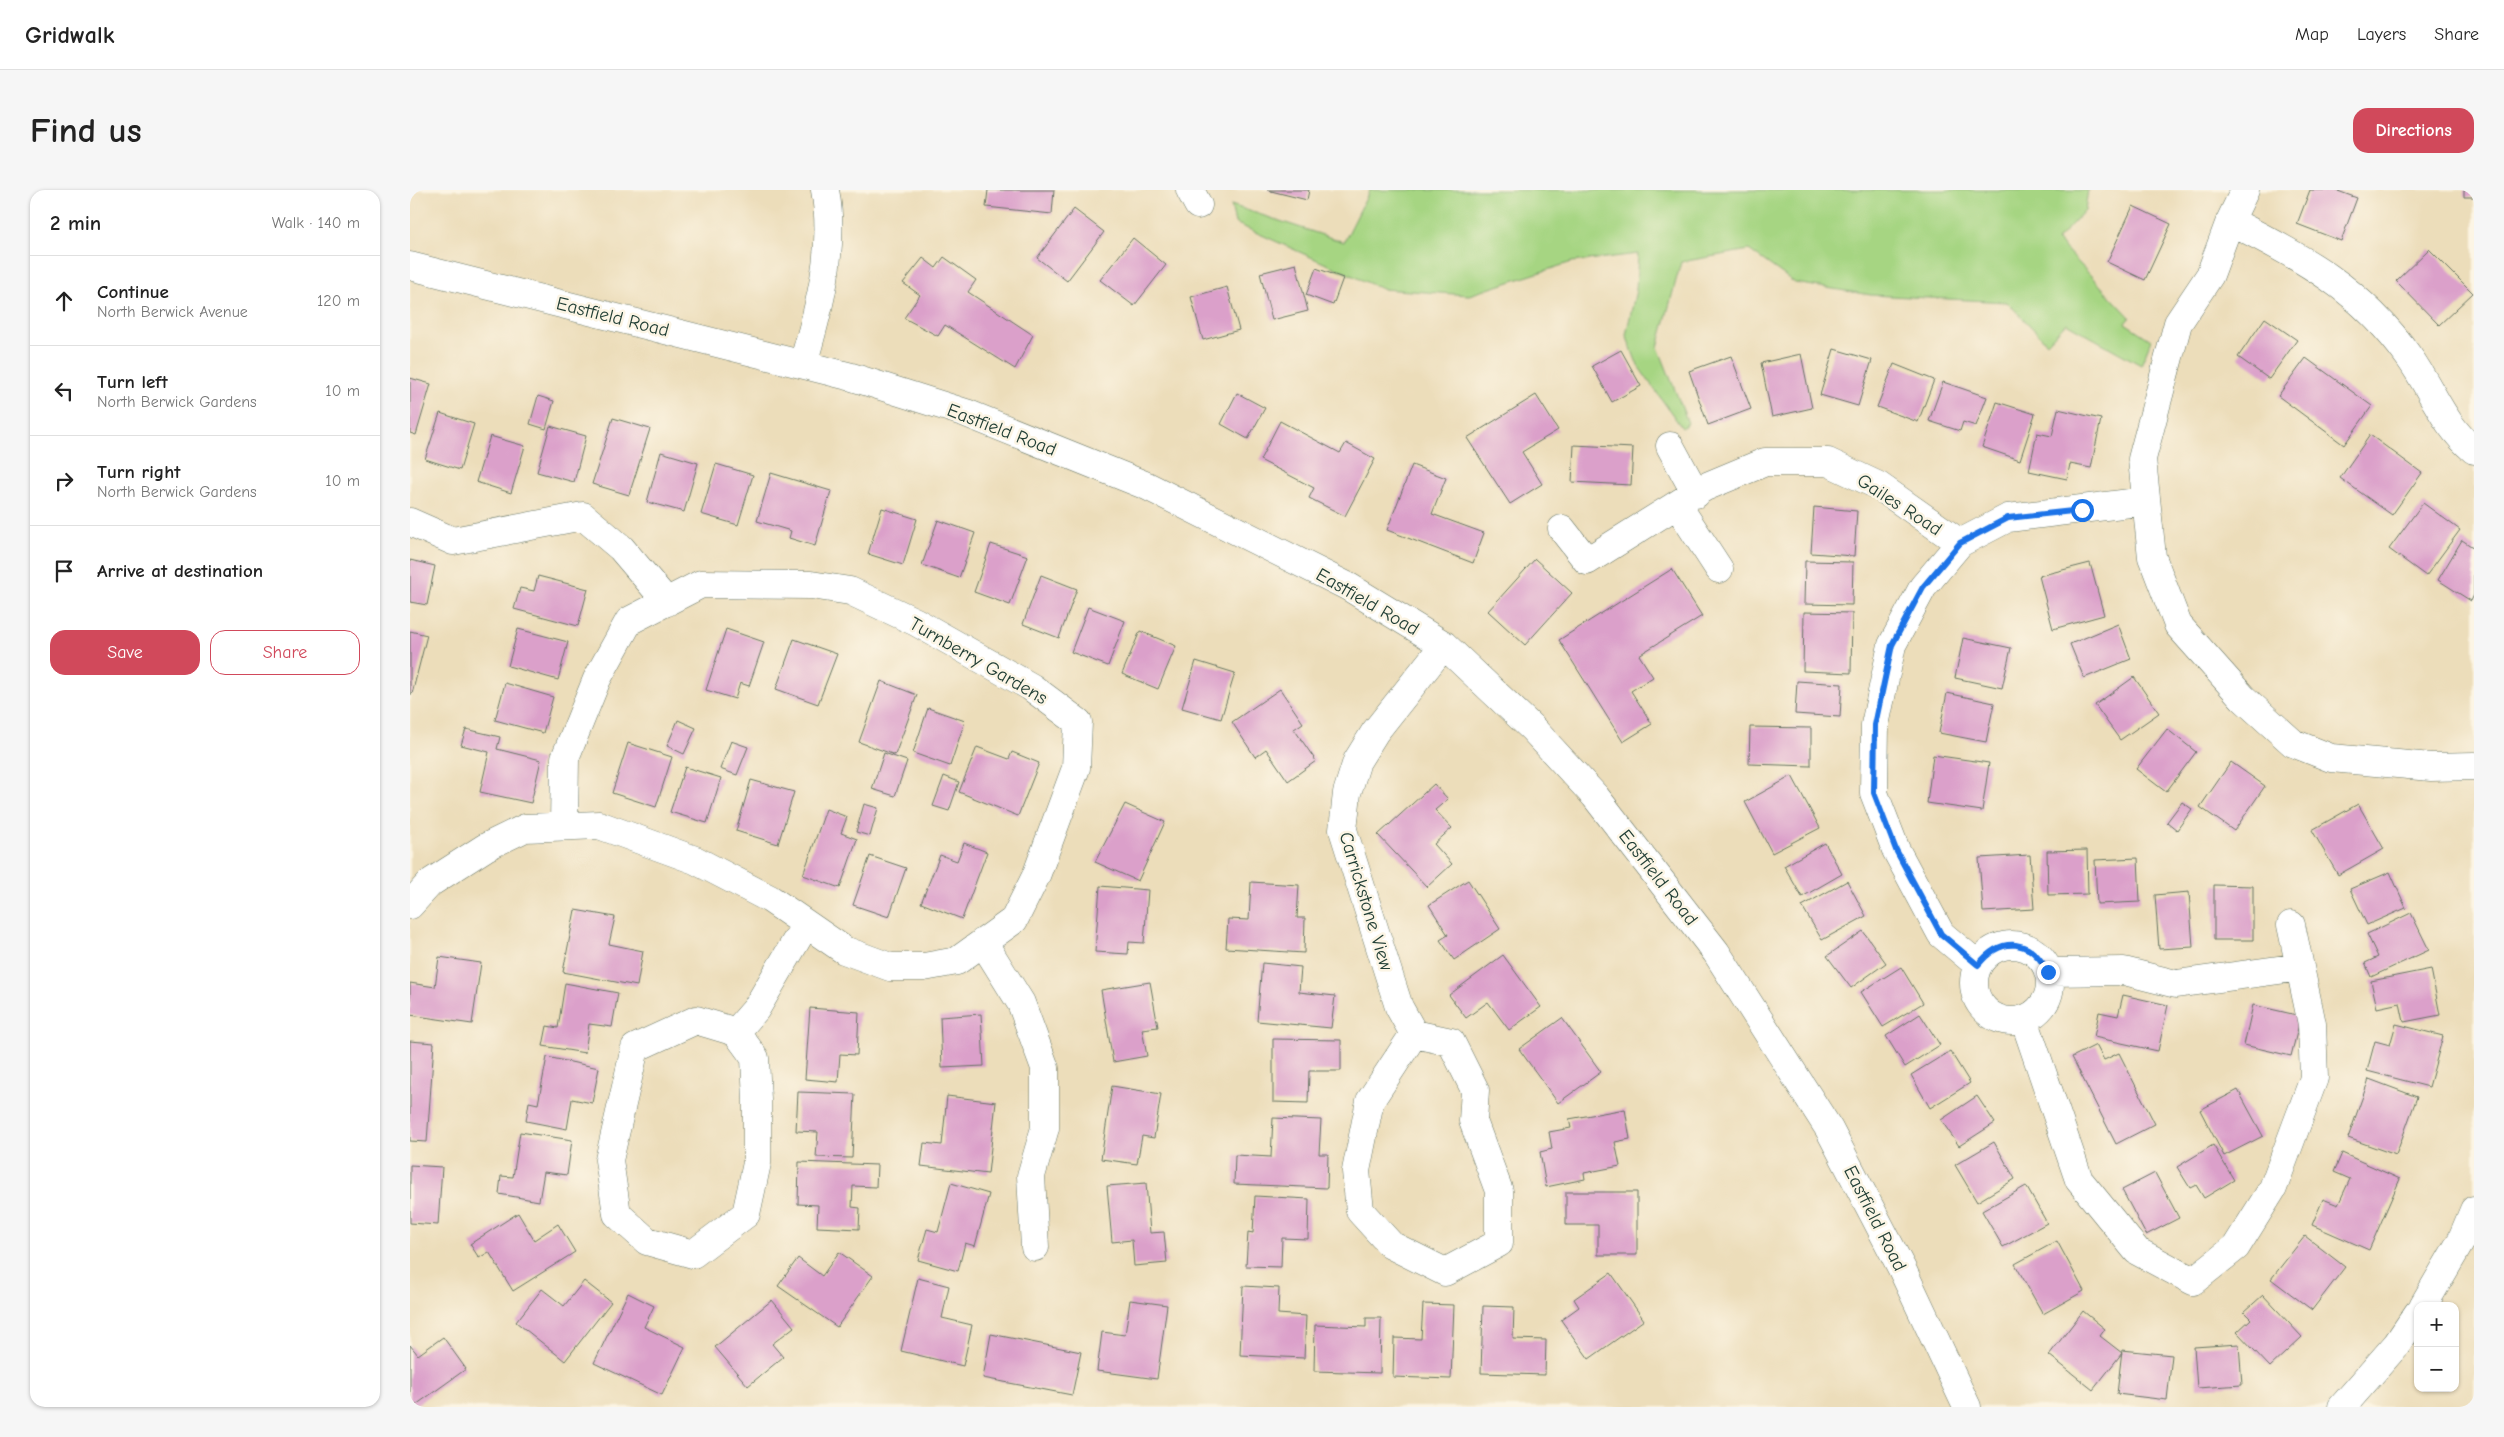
<!DOCTYPE html>
<html lang="en">
<head>
<meta charset="utf-8">
<style>
  body { margin:0; font-family:"Comic Neue",sans-serif; background:#f6f6f6; color:#222 }
  .controls { position:absolute; right:15px; bottom:15px; display:grid; overflow:hidden; border-radius:10px; box-shadow:0 1px 4px #0004 }
  .controls button { width:45px; height:45px; display:grid; place-items:center; padding:0; border:0; border-bottom:1px solid #e0e0e0; background:#fff; color:#222; font:25px sans-serif }
  .stop { position:absolute; width:15px; height:15px; margin:-11px; border:4px solid #1a73e8; border-radius:50%; background:#fff }
  .stop.end { background:#1a73e8; border-color:#fff; box-shadow:0 1px 5px #0008 }
  .list { margin:0; padding:0; list-style:none }
  h2 { display:flex; justify-content:space-between; align-items:center; height:65px; margin:0; padding:0 20px; font-size:21px }
  h2 small { font-size:16px; font-weight:400; color:#767676 }
  .list li { display:grid; grid-template-columns:32px 1fr auto; gap:15px; align-items:center; box-sizing:border-box; height:90px; padding:0 20px; border-top:1px solid #e0e0e0 }
  .list b { display:block; font-size:19px; white-space:nowrap }
  .list p { margin:0; font-size:16px; white-space:nowrap; color:#767676 }
  .list em { font-size:16px; font-style:normal; color:#767676 }
  .actions { display:flex; gap:10px; padding:15px 20px }
  .actions a { flex:1; padding:11px 0; border:1px solid #d1495b; border-radius:15px; text-align:center; font-size:18px; color:#d1495b }
  .actions .main { background:#d1495b; color:#fff }
  .icon { flex:none; width:28px; height:28px; fill:none; stroke:currentColor; stroke-width:2; stroke-linecap:round; stroke-linejoin:round }
  .map { position:relative; flex:none; width:2064px; height:1217px; overflow:hidden; border-radius:15px }
  header { display:flex; align-items:center; gap:30px; box-sizing:border-box; height:70px; padding:0 25px; background:#fff; border-bottom:1px solid #e0e0e0 }
  header strong { font-size:24px }
  nav { display:flex; gap:28px; margin-inline-start:auto; font-size:18px }
  .intro { display:flex; align-items:center; justify-content:space-between; box-sizing:border-box; height:120px; padding:0 30px }
  h1 { margin:0; font-size:35px }
  .button { padding:12px 22px; border-radius:15px; background:#d1495b; color:#fff; font-size:18px; font-weight:700 }
  main { display:flex; gap:30px; padding:0 30px }
  aside { flex:1; background:#fff; border-radius:15px; box-shadow:0 1px 4px #0004 }
  .map>svg:first-child { display:block }
  .green { fill:#a6d582; stroke:#62895b }
  .building { fill:#dba0ca }
  .lines { fill:none; stroke-linecap:round; stroke-linejoin:round }
  .minor-casing { stroke:#677563; stroke-width:29 }
  .minor { stroke:#fff; stroke-width:28 }
  .route { stroke:#1a73e8; stroke-width:6 }
  .labels { text-anchor:middle; stroke-width:5; stroke-linejoin:round; paint-order:stroke }
  .street-label { font-size:19px; fill:#1f3d34; stroke:#fcf5e5 }
</style>
</head>
<body>
<header>
<strong>Gridwalk</strong>
<nav><a>Map</a><a>Layers</a><a>Share</a></nav>
</header>
<div class="intro"><h1>Find us</h1><a class="button">Directions</a></div>
<main>
<aside>
<h2>2 min<small>Walk · 140 m</small></h2>
<ul class="list">
<li><svg class="icon" aria-label="ahead" viewBox="0 0 24 24"><path d="M12 20V5M6 11l6-6 6 6"/></svg><div><b>Continue</b><p>North Berwick Avenue</p></div><em>120 m</em></li>
<li><svg class="icon" aria-label="left" viewBox="0 0 24 24"><path d="M17 20v-9H6M10 6l-5 5 5 5"/></svg><div><b>Turn left</b><p>North Berwick Gardens</p></div><em>10 m</em></li>
<li><svg class="icon" aria-label="right" viewBox="0 0 24 24"><path d="M7 20v-9h11M14 6l5 5-5 5"/></svg><div><b>Turn right</b><p>North Berwick Gardens</p></div><em>10 m</em></li>
<li><svg class="icon" aria-label="arrive" viewBox="0 0 24 24"><path d="M6 21V4h12l-3 4 3 4H6"/></svg><div><b>Arrive at destination</b></div></li>
</ul>
<div class="actions"><a class="main">Save</a><a>Share</a></div>
</aside>
<div class="map">
<svg width="2064" height="1217" viewBox="0 0 2064 1217">
  <rect width="100%" height="100%" fill="#fcf5e5"/>
  <filter id="ink" filterUnits="userSpaceOnUse"><feTurbulence type="fractalNoise" baseFrequency=".02" numOctaves="2"/><feDisplacementMap in="SourceGraphic" scale="10" xChannelSelector="R" yChannelSelector="G"/><feConvolveMatrix kernelMatrix="1 2 1 2 8 2 1 2 1" color-interpolation-filters="sRGB"/></filter>
  <filter id="wash" filterUnits="userSpaceOnUse"><feTurbulence type="fractalNoise" baseFrequency=".0096" numOctaves="4" result="noise"/><feDisplacementMap in="SourceGraphic" scale="20" xChannelSelector="R" yChannelSelector="G"/><feGaussianBlur stdDeviation="1.12" result="paint"/><feColorMatrix in="noise" values="0 0 0 0 0 0 0 0 0 0 0 0 0 0 0 0 0 1.4 0 .05"/><feComposite in="paint" operator="in"/></filter>
  <g filter="url(#wash)">
    <rect width="100%" height="100%" fill="#ecddba"/>
    <!-- green -->
    <path class="green" d="M960 0H1678L1675 20 1647 50 1720 127 1715 133 1741 150 1731 175 1656 133 1637 153 1597 112 1461 105 1385 93 1339 60 1271 72 1248 157 1278 233 1272 238 1228 176 1216 145 1226 100 1228 64 1162 72 1059 105 972 99 825 33 821 15 934 52Z"/>
    <g id="blocks">
      <!-- building -->
      <path class="building" d="M578 0H644L642 24 576 17Z
        M857 0H899L897 10Z
        M1900 0H1925L1947 8 1931 51 1887 34Z
        M2054 0H2064V7H2054Z
        M1723 16 1761 34 1735 90 1697 72Z
        M664 19 694 42 657 91 627 68Z
        M723 48 756 75 724 116 690 90Z
        M2019 59 2063 103 2029 135 1986 91Z
        M534 67 566 90 558 102 623 145 605 179 535 135 528 146 494 128 510 105 493 93 513 68 526 78Z
        M886 74 898 121 862 130 850 83Z
        M906 78 933 88 923 115 896 105Z
        M817 97 829 140 793 150 781 107Z
        M1855 128 1887 150 1859 189 1828 167Z
        M1424 159 1462 170 1448 216 1410 205Z
        M1211 160 1231 196 1202 212 1182 176Z
        M1391 164 1402 218 1362 227 1351 173Z
        M1321 166 1341 219 1298 235 1279 181Z
        M1896 168 1962 216 1934 255 1868 206Z
        M1484 174 1524 190 1508 232 1467 217Z
        M0 188 21 194 6 245 0 243Z
        M1533 192 1577 207 1566 236 1553 232 1550 241 1519 231Z
        M827 203 855 218 838 249 811 234Z
        M1126 205 1148 240 1112 262 1132 294 1100 314 1057 248Z
        M128 206 144 211 136 239 120 234Z
        M1587 212 1625 224 1610 270 1572 257Z
        M1648 219 1691 229 1681 278 1660 274 1657 289 1619 281 1627 243 1642 246Z
        M30 223 64 234 50 280 15 269Z
        M203 228 240 239 219 305 182 294Z
        M870 231 930 263 936 253 965 269 935 326 899 308 904 298 850 270Z
        M140 236 176 246 164 292 127 282Z
        M1960 245 2012 283 1982 325 1930 288Z
        M80 246 115 256 101 303 66 292Z
        M1164 255 1223 258 1221 295 1162 292Z
        M251 262 288 273 274 322 237 312Z
        M306 274 343 285 328 335 291 324Z
        M1002 275 1036 288 1022 324 1074 343 1063 373 977 340Z
        M361 283 421 301 405 356 379 348 381 341 347 331Z
        M2013 313 2050 340 2016 386 1979 359Z
        M1404 317 1447 321 1444 366 1401 363Z
        M472 318 507 329 493 375 458 364Z
        M528 330 565 343 549 388 512 375Z
        M2052 350 2064 358V405L2061 411 2028 390Z
        M581 354 618 366 600 415 564 402Z
        M1125 369 1162 403 1115 455 1078 421Z
        M0 370 25 376 17 415 0 412Z
        M1395 371 1443 372 1442 415 1394 414Z
        M1680 373 1694 425 1643 439 1629 386Z
        M1262 379 1292 426 1229 465 1243 487 1221 501 1242 534 1213 552 1149 450Z
        M631 385 667 399 649 448 613 434Z
        M128 386 178 399 168 436 104 419 110 398 124 401Z
        M678 417 715 431 698 476 661 462Z
        M1394 422 1442 423 1441 483 1393 481Z
        M1708 434 1721 469 1674 488 1660 454Z
        M108 439 158 452 148 490 98 476Z
        M316 439 354 452 339 496 330 493 325 509 296 500Z
        M0 441 17 445 2 504H0Z
        M730 441 766 456 748 499 712 484Z
        M1553 448 1601 458 1592 498 1545 488Z
        M384 449 427 464 408 514 366 499Z
        M786 471 825 483 811 529 772 518Z
        M1724 487 1749 523 1710 550 1685 515Z
        M471 491 507 505 485 565 449 552Z
        M1387 491 1432 494 1430 527 1385 524Z
        M95 493 143 507 133 543 85 530Z
        M870 499 893 533 884 539 906 571 878 591 856 559 845 567 822 532Z
        M1537 503 1584 513 1576 552 1529 543Z
        M518 518 555 531 540 576 503 563Z
        M268 530 286 538 274 564 257 556Z
        M1340 537 1401 538V576L1339 574Z
        M56 539 90 547 87 559 131 570 121 613 70 602 79 562 51 555Z
        M1757 539 1786 562 1756 602 1726 579Z
        M321 551 338 557 327 585 310 579Z
        M218 553 262 567 246 617 202 603Z
        M567 557 599 569 602 562 629 573 608 626 549 602Z
        M474 563 497 571 485 606 462 599Z
        M1523 565 1579 573 1572 621 1517 613Z
        M1821 572 1855 596 1824 641 1790 617Z
        M275 577 311 588 297 633 260 622Z
        M534 586 549 592 539 621 523 616Z
        M1382 586 1410 638 1362 663 1335 612Z
        M341 590 384 602 368 654 326 641Z
        M1024 594 1038 609 1025 620 1042 638 1024 654 1042 674 1017 697 968 645Z
        M1772 612 1782 619 1767 640 1757 632Z
        M454 614 468 618 460 646 446 642Z
        M715 614 755 632 728 691 685 672Z
        M1948 614 1974 659 1928 685 1902 640Z
        M416 619 437 627 431 643 447 649 430 698 393 685Z
        M554 653 577 662 552 729 511 713 530 665 547 671Z
        M1415 653 1432 684 1392 707 1374 676Z
        M1677 660 1678 704 1638 705 1637 661Z
        M1620 665 1624 719 1573 722 1569 668Z
        M460 666 496 678 479 727 443 715Z
        M1728 668 1730 712 1687 714 1685 670Z
        M1980 682 1996 718 1957 735 1940 699Z
        M1058 690 1090 739 1044 770 1030 750 1038 745 1019 715Z
        M1437 691 1456 726 1412 750 1392 716Z
        M841 692 889 695 887 728H895L894 763 816 758 818 729 839 730Z
        M1804 695 1843 696V750H1804Z
        M690 696 738 700 734 753 719 752 718 764 685 762Z
        M1779 702 1783 757 1749 759 1745 705Z
        M165 720 205 727 199 754 233 761 227 796 153 782Z
        M2001 723 2019 760 1961 787 1955 773 1968 767 1957 744Z
        M1453 741 1476 773 1441 798 1417 766Z
        M1093 765 1131 817 1099 840 1078 812 1056 828 1039 805Z
        M29 767 71 773 62 834 0 825V793L25 797Z
        M852 773 891 777 889 802 925 806 921 838 847 831Z
        M1491 777 1513 813 1473 837 1451 802Z
        M2021 779 2030 825 1994 832 1990 813 1967 818 1961 791Z
        M740 792 748 837 732 839 737 866 703 872 691 800Z
        M155 793 208 803 202 837 179 834 175 863 133 856 137 836 148 838Z
        M1713 805 1758 815 1748 861 1684 847 1689 822 1708 826Z
        M1843 815 1891 826 1881 866 1834 855Z
        M400 818 449 822 447 865 430 864 428 892 395 889Z
        M571 824 574 876 532 878 530 827Z
        M1510 824 1530 855 1495 877 1476 846Z
        M1152 828 1191 882 1148 913 1109 859Z
        M1986 834 2033 846 2019 897 1957 881 1965 851 1980 855Z
        M863 849 931 850V881H899L898 913 863 912Z
        M0 851 24 853 17 952 0 951Z
        M1686 855 1694 870 1709 863 1745 934 1706 954 1662 867Z
        M1540 861 1560 893 1520 918 1501 885Z
        M137 867 189 878 182 913 162 909 157 939 116 931 119 912 128 914Z
        M1959 889 2007 907 1986 965 1938 948Z
        M702 896 751 904 744 948 732 946 727 974 691 969Z
        M1828 900 1853 946 1814 966 1790 920Z
        M388 902 445 904 442 968 406 967 408 942 386 941Z
        M537 906 586 912 578 984 511 976 514 953 532 955Z
        M1567 906 1585 933 1549 956 1531 930Z
        M1215 919 1220 949 1205 952 1210 976 1174 983 1175 989 1136 997 1130 962 1142 959 1139 942 1161 938 1159 929Z
        M863 928 911 930 909 964H918L917 998 824 994 825 965 861 967Z
        M110 942 162 950 157 985 134 982 129 1011 89 1004 91 986 103 987Z
        M1584 952 1605 989 1567 1012 1545 975Z
        M1803 955 1824 990 1794 1008 1786 995 1780 998 1767 977Z
        M1932 963 1990 989 1959 1060 1902 1035 1913 1009 1928 1015 1940 989 1924 982Z
        M389 972 467 975 466 997 443 996 442 1017 450 1018 449 1039 407 1037 408 1015 388 1014Z
        M0 975 32 977 28 1035 0 1033Z
        M1745 983 1769 1028 1736 1045 1712 1000Z
        M541 993 579 1004 565 1056 555 1053 548 1081 508 1070 517 1039 528 1042Z
        M736 993 740 1043 754 1042 757 1073 724 1076 722 1050 702 1052 697 996Z
        M1616 996 1637 1033 1593 1057 1572 1021Z
        M1156 1002H1227V1065H1188V1035H1156Z
        M845 1006 899 1009 898 1049 872 1048 871 1077 836 1076 838 1042 843 1043Z
        M108 1023 124 1050 148 1034 165 1062 103 1101 79 1062 69 1068 60 1054Z
        M1895 1046 1935 1077 1902 1120 1861 1089Z
        M1647 1051 1674 1101 1633 1124 1605 1074Z
        M429 1062 463 1086 427 1137 368 1096 388 1068 412 1086Z
        M1201 1083 1234 1130 1179 1169 1151 1130 1169 1117 1164 1109Z
        M508 1088 539 1096 532 1128 562 1135 553 1176 491 1161Z
        M174 1091 201 1112 155 1171 106 1132 132 1099 154 1116Z
        M833 1096 869 1098 868 1124 896 1126 894 1168 830 1165Z
        M218 1103 244 1116 234 1137 275 1157 252 1205 184 1173Z
        M1853 1105 1892 1147 1860 1177 1827 1142 1841 1129 1834 1122Z
        M362 1110 384 1137 362 1154 373 1167 338 1196 305 1157Z
        M720 1110 757 1115 747 1189 687 1181 692 1142 715 1145Z
        M1013 1114 1044 1115 1041 1189 983 1187 984 1148 1011 1149Z
        M1073 1116 1104 1117 1103 1149 1136 1150 1135 1185 1071 1183Z
        M1673 1121 1695 1139 1690 1146 1712 1163 1683 1200 1639 1165Z
        M956 1128H971L970 1183 904 1181 905 1135 956 1137Z
        M581 1144 671 1162 662 1205 573 1188Z
        M33 1147 56 1179 3 1217 0 1212V1155L8 1165Z
        M1829 1154 1832 1195 1787 1198 1784 1157Z
        M1712 1160 1762 1165 1757 1210 1707 1204Z"/>
    </g>
  </g>
  <g filter="url(#ink)">
    <use href="#blocks" fill-opacity="0" stroke="#677563" stroke-width="1"/>
    <g class="lines">
      <!-- minor casing -->
      <g class="minor-casing">
        <path id="minor" d="M780 0 788 15
          M1835 0 1820 31 1800 85 1768 133 1732 269 1742 367 1768 435 1833 508 1883 553 1921 568 2021 577 2064 576
          M1820 31C1892 67 1952 100 1999 167 2022 199 2033 235 2064 260
          M0 76 442 187 556 223 737 296 939 397 1034 455 1122 538 1185 606 1306 762 1419 939 1492 1079 1557 1217
          M393 174C409 119 426 58 415 0
          M1260 256 1286 304
          M1268 316 1309 379
          M0 332 43 351 173 326 211 358 257 412
          M1152 339 1177 371 1295 297 1355 272H1418L1469 296 1550 353
          M0 715 20 693 76 657 115 638 189 635 285 670 360 709 434 760 480 777H514L547 771 604 730 626 686 666 578 668 532 621 497 506 432 440 401 401 395 291 394 219 431 187 489 155 568 154 636
          M573 752 611 813 635 878V938L621 986 625 1057
          M1564 793a38 38 0 1 1 76 0a38 38 0 1 1-76 0Z
          M1568 775 1531 744 1486 660 1464 603 1465 535 1482 455 1513 397 1550 353 1598 328 1736 311
          M1638 782 1714 781 1766 794 1890 777
          M1614 829 1669 990 1727 1061 1783 1091 1826 1057 1863 998 1904 888 1902 834 1881 735
          M326 842 345 868 347 910V973L336 1024 283 1064 237 1051 207 1024 199 970 225 858 286 830 326 842 346 819 396 734
          M1004 844 1041 852 1065 900 1063 931 1089 1001V1053L1035 1082 981 1055 950 1021 946 981 960 911 1004 844 989 817 933 640 937 603 947 571 965 542 1034 455
          M2013 1116 2051 1051 2064 1020
          M1932 1217 1987 1154 2008 1123"/>
      </g>
      <!-- minor -->
      <use href="#minor" class="minor"/>
    </g>
  </g>
  <g class="lines" filter="url(#ink)">
    <!-- route -->
    <path class="route" d="M1638 782C1621 749 1592 745 1568 775L1531 744 1486 660 1464 603 1465 535 1482 455 1513 397 1550 353 1598 328 1672 320"/>
  </g>
  <g class="labels">
    <!-- street labels -->
    <g class="street-label">
      <text transform="translate(203 126) rotate(14)" y="7">Eastfield Road</text>
      <text transform="translate(592 239) rotate(21)" y="7">Eastfield Road</text>
      <text transform="translate(1490 314) rotate(33)" y="7">Gailes Road</text>
      <text transform="translate(958 411) rotate(30)" y="7">Eastfield Road</text>
      <text transform="translate(569 470) rotate(30)" y="7">Turnberry Gardens</text>
      <text transform="translate(1249 687) rotate(52)" y="7">Eastfield Road</text>
      <text transform="translate(957 711) rotate(73)" y="7">Carrickstone View</text>
      <text transform="translate(1466 1028) rotate(63)" y="7">Eastfield Road</text>
    </g>
  </g>
</svg>
<div class="controls">
<button>+</button>
<button>−</button>
</div>
<div class="stop" style="left:1672px;top:320px"></div>
<div class="stop end" style="left:1638px;top:782px"></div>
</div>
</main>
</body>
</html>
